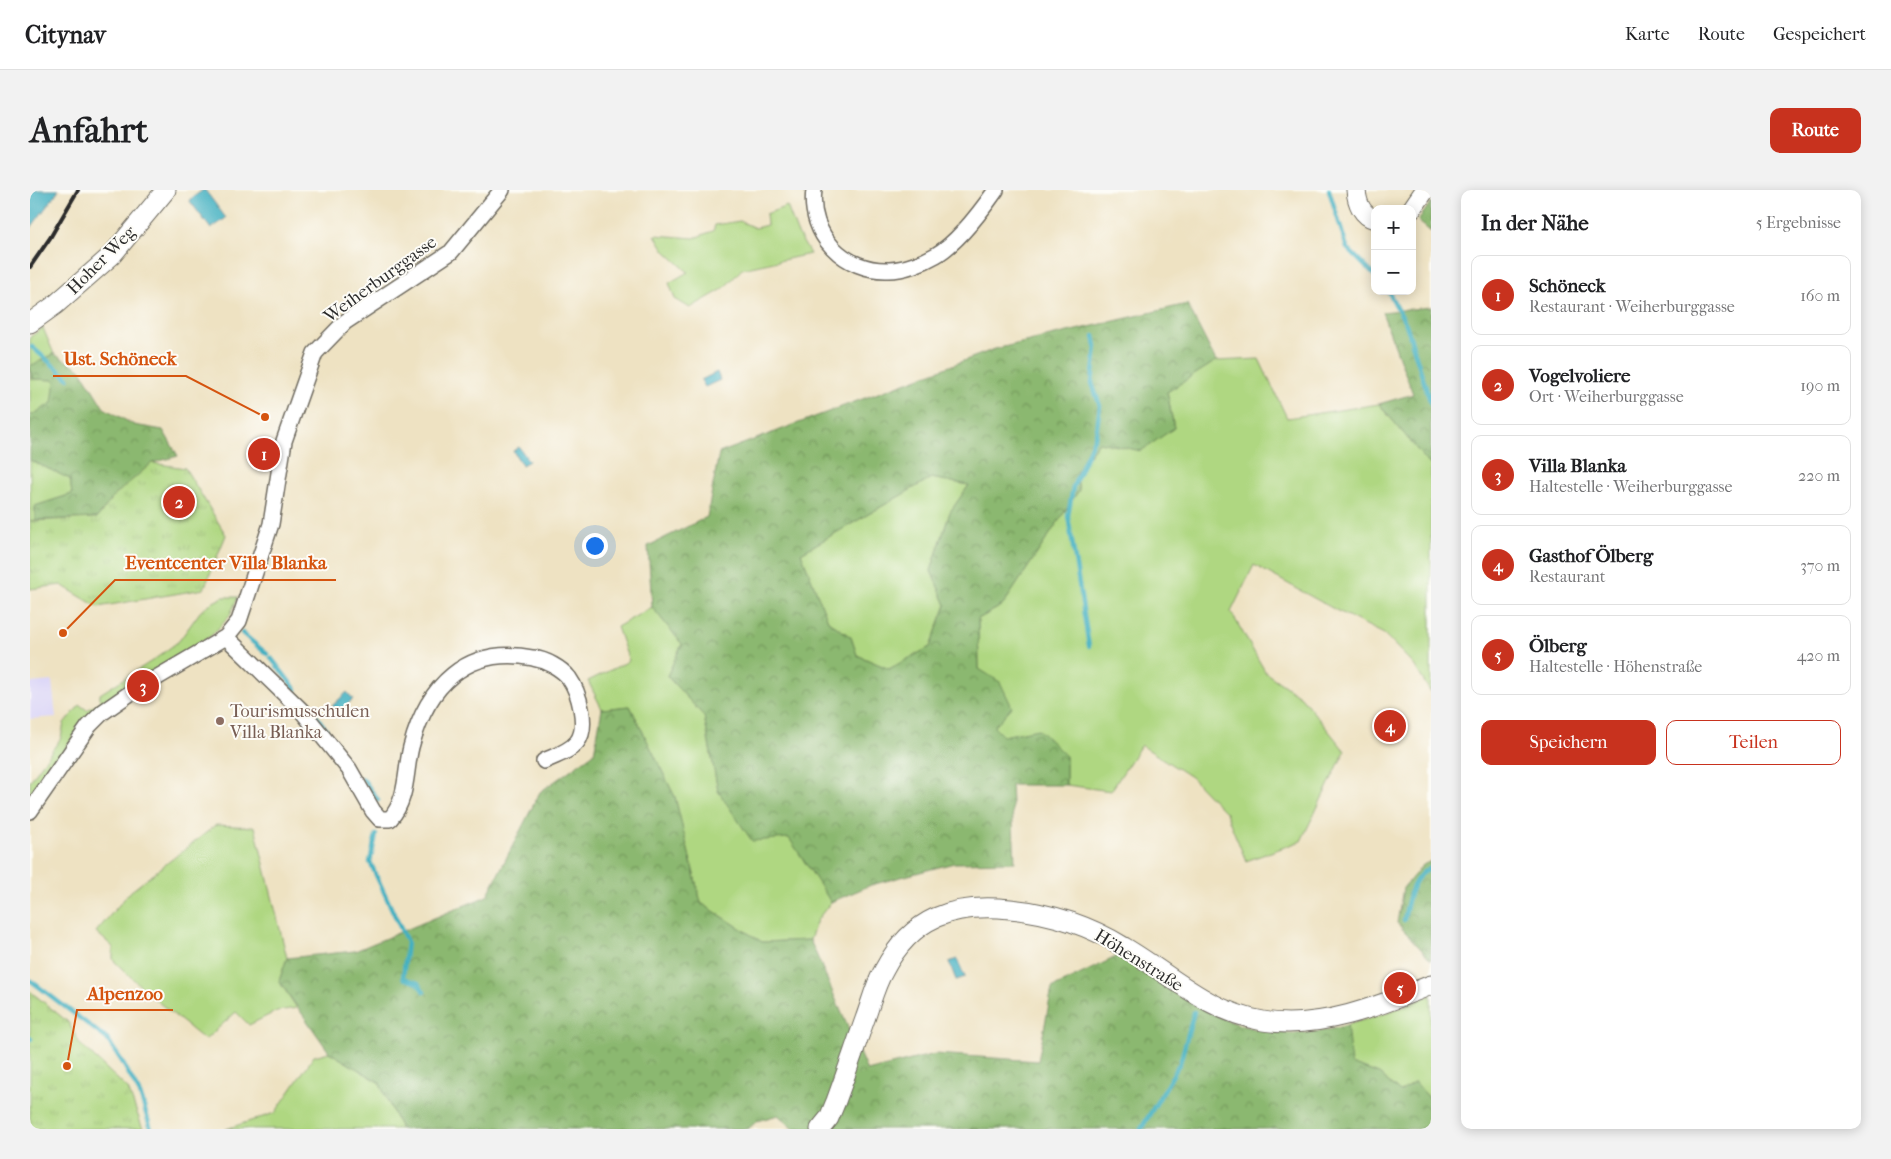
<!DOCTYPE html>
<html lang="de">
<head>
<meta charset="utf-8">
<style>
  body { margin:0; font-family:"IM FELL French Canon",serif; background:#f2f2f2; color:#202124 }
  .controls { position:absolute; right:15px; top:15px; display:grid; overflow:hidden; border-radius:10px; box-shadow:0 2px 12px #0003 }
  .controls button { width:45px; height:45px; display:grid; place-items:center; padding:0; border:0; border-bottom:1px solid #e0e0e0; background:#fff; color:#202124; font:25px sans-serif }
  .you { position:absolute; left:564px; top:355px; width:18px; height:18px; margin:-12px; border:4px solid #fff; border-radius:50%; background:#1a73e8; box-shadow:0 0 0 8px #1a73e833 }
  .badge { display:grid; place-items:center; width:32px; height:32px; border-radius:50%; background:#c8321e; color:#fff; font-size:16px; font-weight:700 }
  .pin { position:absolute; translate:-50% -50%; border:2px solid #fff; box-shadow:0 1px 5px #0006 }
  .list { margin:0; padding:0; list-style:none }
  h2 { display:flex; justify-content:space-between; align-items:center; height:65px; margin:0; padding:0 20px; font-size:21px }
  h2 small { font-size:16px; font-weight:400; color:#757577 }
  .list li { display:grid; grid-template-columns:32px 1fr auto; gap:15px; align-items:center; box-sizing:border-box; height:80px; margin:0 10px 10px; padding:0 10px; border:1px solid #e0e0e0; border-radius:10px }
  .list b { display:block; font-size:19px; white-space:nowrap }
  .list p { margin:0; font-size:16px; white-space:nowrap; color:#757577 }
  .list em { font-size:16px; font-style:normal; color:#757577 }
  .actions { display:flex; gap:10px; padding:15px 20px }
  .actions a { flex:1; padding:11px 0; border:1px solid #c8321e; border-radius:10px; text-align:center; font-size:18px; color:#c8321e }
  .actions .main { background:#c8321e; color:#fff }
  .map { position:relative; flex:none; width:1401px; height:939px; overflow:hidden; border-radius:10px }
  header { display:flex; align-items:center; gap:30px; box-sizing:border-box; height:70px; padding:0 25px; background:#fff; border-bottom:1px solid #e0e0e0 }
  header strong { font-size:24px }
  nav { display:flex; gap:28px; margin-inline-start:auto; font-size:18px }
  .intro { display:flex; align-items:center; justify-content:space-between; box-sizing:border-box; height:120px; padding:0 30px }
  h1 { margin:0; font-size:35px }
  .button { padding:12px 22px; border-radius:10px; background:#c8321e; color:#fff; font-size:18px; font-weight:700 }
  main { display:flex; gap:30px; padding:0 30px }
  aside { flex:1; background:#fff; border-radius:10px; box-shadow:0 2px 12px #0003 }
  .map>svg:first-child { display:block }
  .built { fill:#dbd6f7 }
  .grass { fill:#afd781; stroke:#6d8156 }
  .forest { fill:url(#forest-crowns); stroke:#5b724d; fill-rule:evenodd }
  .park { fill:url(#park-tufts); stroke:#6d8156 }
  .water { fill:#43b0c1; stroke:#376e76 }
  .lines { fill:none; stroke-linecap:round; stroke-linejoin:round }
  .stream { stroke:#43b0c1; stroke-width:4.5 }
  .minor-casing { stroke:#6f6b60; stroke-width:18 }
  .tertiary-casing { stroke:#6f6b60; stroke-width:21 }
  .minor { stroke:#fff; stroke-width:15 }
  .tertiary { stroke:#fff; stroke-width:19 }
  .rail { stroke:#2b2b2b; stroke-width:4 }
  .education-dot { fill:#8d6e63; stroke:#fdfcf7; stroke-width:2 }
  .labels { text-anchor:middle; stroke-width:4; stroke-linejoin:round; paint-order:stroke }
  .street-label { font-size:18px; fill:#2b2b2b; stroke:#fdfcf7 }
  .education-label { font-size:18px; fill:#785e54; stroke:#fdfcf7; text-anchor:start }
  .leader { fill:none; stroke:#d5540f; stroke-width:2 }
  .callout-dot { fill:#d5540f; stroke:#fdfcf7; stroke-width:2 }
  .callout-label { font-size:19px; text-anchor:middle; font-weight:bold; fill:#d5540f; stroke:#fdfcf7; stroke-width:4; stroke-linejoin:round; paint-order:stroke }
</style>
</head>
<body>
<header>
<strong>Citynav</strong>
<nav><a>Karte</a><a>Route</a><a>Gespeichert</a></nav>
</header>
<div class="intro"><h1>Anfahrt</h1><a class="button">Route</a></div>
<main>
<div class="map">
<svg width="1401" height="939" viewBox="0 0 1401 939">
  <defs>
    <pattern id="forest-crowns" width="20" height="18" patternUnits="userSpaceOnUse" patternTransform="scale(1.25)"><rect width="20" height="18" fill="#8bb86f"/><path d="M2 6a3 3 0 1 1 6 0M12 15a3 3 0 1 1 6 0" fill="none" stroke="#72965b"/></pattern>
    <pattern id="park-tufts" width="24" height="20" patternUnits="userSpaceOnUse" patternTransform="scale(1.25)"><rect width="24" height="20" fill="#afd781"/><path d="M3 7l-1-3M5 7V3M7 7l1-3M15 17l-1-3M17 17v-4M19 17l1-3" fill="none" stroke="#97b970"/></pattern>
  </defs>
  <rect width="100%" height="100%" fill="#fdfcf7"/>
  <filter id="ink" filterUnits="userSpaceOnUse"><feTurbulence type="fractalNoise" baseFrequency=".02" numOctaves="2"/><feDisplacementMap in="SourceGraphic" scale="10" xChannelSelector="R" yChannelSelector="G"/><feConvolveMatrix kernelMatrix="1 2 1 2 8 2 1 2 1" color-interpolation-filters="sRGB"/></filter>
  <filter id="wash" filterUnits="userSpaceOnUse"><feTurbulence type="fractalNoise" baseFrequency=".0096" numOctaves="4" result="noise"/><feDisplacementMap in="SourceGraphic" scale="20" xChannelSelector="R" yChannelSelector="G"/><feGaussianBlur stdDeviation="1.12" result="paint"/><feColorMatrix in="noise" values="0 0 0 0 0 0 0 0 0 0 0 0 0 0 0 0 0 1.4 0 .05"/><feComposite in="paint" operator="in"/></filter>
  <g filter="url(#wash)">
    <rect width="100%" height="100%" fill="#eee2c2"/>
    <!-- built -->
    <path class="built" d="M22 491 26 527 0 529V493Z"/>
    <!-- grass -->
    <path class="grass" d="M757 16 767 42 780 64 712 79 693 99 660 118 645 109 639 93 658 82 635 61 625 45 664 48 683 41 685 35 710 31 725 38 737 35 736 24Z
      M13 138 24 164 0 177 2 189 25 190 23 213 0 226V147Z
      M1229 169 1257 228 1349 214 1401 276V503L1384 475 1354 444 1302 418 1224 375 1201 422 1236 483 1271 507 1315 561 1271 651 1216 671 1196 623 1161 587 1111 555 1081 601 1036 595V566L972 546 964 537 970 493 949 479 948 429 973 415 1049 300 1046 282 1069 252 1111 260 1144 238 1137 202 1186 171Z
      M0 270 40 289 42 304 5 316V330L0 331Z
      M901 288 939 295 920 322 901 381 916 415 900 457 859 479 827 465 821 447 798 431 771 363Z
      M193 407H208L199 427 181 446 89 501 53 533 0 610V591L31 548 34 533 50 515 57 520 70 512V504L125 469 149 451 170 422 178 415Z
      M622 417 652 454 637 486 674 526 688 601 759 647 801 712 787 730 780 750 732 752 671 713 645 607 600 516 572 519 558 491 599 471 587 437Z
      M186 635 225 637 257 768 249 791 267 818 247 821 219 835 206 822 175 850 122 807 83 770V757L66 742 100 702Z
      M1401 805V910L1385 892 1370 902 1349 884 1320 874 1317 835 1356 823Z
      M299 862 349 892 371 939H196L245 923 284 866Z"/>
    <!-- forest -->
    <path class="forest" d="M1401 12V42L1388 31Z
      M1157 114 1186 171 1137 202 1144 238 1111 261 1069 252 1046 282 1049 300 973 415 948 429 949 479 970 492 982 517 964 537 973 546 1008 539 1036 566V595H981L985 672 924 673 841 695 801 712 759 648 722 651 688 601 674 526 637 486 652 454 622 417 618 356 677 327 689 263 965 159ZM901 288 939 295 920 322 901 381 916 415 900 457 859 479 827 465 821 447 798 431 771 363Z
      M1401 117V276L1349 214 1383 204 1352 122Z
      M24 164 50 179 74 218 104 235 133 240 148 266 122 273 85 305 67 328 5 330V316L42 304 40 289 0 270V226L22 213 25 190 2 189 0 176Z
      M600 516 645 607 671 713 732 752 780 750 837 881 905 864 1008 871 1022 798 1088 766C1161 815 1224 863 1317 835L1321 874 1349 884 1370 902 1385 892 1401 910V939H764L748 925 727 931 718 939H371L349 892 299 862 249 791 257 768 325 761 457 706 510 602 564 563 572 519Z
      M1401 671V770L1367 733 1373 698 1393 675Z"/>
    <!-- park -->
    <path class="park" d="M122 273 155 278 196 345 174 399 68 417 31 395 0 399V331L67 328 85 305Z
      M0 801 38 832 50 854 98 899 113 939H0Z"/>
    <!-- water -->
    <path class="water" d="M0 0H29L0 39Z
      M173 0H175L196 28 181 39 159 10Z
      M687 182 690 190 675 197 671 190Z
      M489 257 499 271 492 275 483 261Z
      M317 502 323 509 309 523 302 516Z
      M927 769 935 787 926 790 919 772Z"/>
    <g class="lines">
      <!-- stream -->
      <path class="stream" d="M1299 0 1317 58 1345 86
        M1358 101 1376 134 1401 214
        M2 157 38 188
        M212 443 237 464
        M1059 456 1038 326 1043 297 1066 244 1070 216 1062 193 1066 156 1064 146
        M241 468 266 500
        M282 520 296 539
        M333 589 348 610
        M346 645 340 672 377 752 373 788 388 793 394 802
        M1374 730C1378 710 1381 687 1401 677
        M0 790 77 849 91 870 110 904 121 939
        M0 848 1 849
        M1111 939 1150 873 1164 822"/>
    </g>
  </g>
  <g filter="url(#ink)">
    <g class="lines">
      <!-- minor casing -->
      <g class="minor-casing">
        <path id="minor" d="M784 0C778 45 815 82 859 80 874 80 894 72 906 65 927 53 952 20 966 0
          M196 447 271 520 319 579 343 621 350 629H360C378 609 375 581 381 557 397 496 436 455 503 468 516 470 531 478 539 488 549 502 559 537 547 552 539 562 525 566 514 571
          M0 621 59 536 73 522 99 504 196 447 209 431 241 334 254 251 285 163 315 132 421 62 472 0"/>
      </g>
      <!-- tertiary casing -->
      <g class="tertiary-casing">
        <path id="tertiary" d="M1326 0C1327 12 1332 26 1345 29
          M1382 19 1395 0
          M0 133 25 115 82 65 136 0
          M790 939 799 928 806 911C816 884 825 857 835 829 841 813 845 795 854 780 882 727 923 713 980 719 1020 723 1060 736 1094 757 1140 784 1178 822 1233 831 1290 840 1349 816 1401 795"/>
      </g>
      <!-- minor -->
      <use href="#minor" class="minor"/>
      <!-- tertiary -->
      <use href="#tertiary" class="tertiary"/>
      <!-- rail -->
      <path class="rail" d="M0 77 20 48 48 0"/>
    </g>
  </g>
  <!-- markers -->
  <circle class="education-dot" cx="190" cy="531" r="5"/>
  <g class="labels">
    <!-- street labels -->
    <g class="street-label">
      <text transform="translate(71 70) rotate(-45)" y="6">Hoher Weg</text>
      <text transform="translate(350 89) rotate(-36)" y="6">Weiherburggasse</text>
      <text transform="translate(1109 770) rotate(32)" y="6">Höhenstraße</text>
    </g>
    <!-- education labels -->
    <g class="education-label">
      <text x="200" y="527">Tourismusschulen<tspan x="200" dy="21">Villa Blanka</tspan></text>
    </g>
  </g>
  <!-- callouts -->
  <path class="leader" d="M235 227L156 186H23M33 443L85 390H306M37 876L47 820H143"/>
  <g class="callout-dot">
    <circle cx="235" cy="227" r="5"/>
    <circle cx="33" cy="443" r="5"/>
    <circle cx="37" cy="876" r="5"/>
  </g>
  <g class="callout-label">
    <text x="90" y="175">Ust. Schöneck</text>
    <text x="196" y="379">Eventcenter Villa Blanka</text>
    <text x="95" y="810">Alpenzoo</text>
  </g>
</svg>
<div class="controls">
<button>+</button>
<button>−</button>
</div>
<div class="you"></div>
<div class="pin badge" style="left:234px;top:264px">1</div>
<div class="pin badge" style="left:149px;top:312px">2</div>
<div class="pin badge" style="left:113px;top:496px">3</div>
<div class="pin badge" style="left:1360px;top:536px">4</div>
<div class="pin badge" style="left:1370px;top:798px">5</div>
</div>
<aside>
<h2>In der Nähe<small>5 Ergebnisse</small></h2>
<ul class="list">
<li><span class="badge">1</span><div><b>Schöneck</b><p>Restaurant · Weiherburggasse</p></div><em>160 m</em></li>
<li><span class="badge">2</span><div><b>Vogelvoliere</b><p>Ort · Weiherburggasse</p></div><em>190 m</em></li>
<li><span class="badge">3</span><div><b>Villa Blanka</b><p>Haltestelle · Weiherburggasse</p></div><em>220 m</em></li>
<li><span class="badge">4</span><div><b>Gasthof Ölberg</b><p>Restaurant</p></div><em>370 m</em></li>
<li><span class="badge">5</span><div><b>Ölberg</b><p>Haltestelle · Höhenstraße</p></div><em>420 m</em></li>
</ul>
<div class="actions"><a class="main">Speichern</a><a>Teilen</a></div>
</aside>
</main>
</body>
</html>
